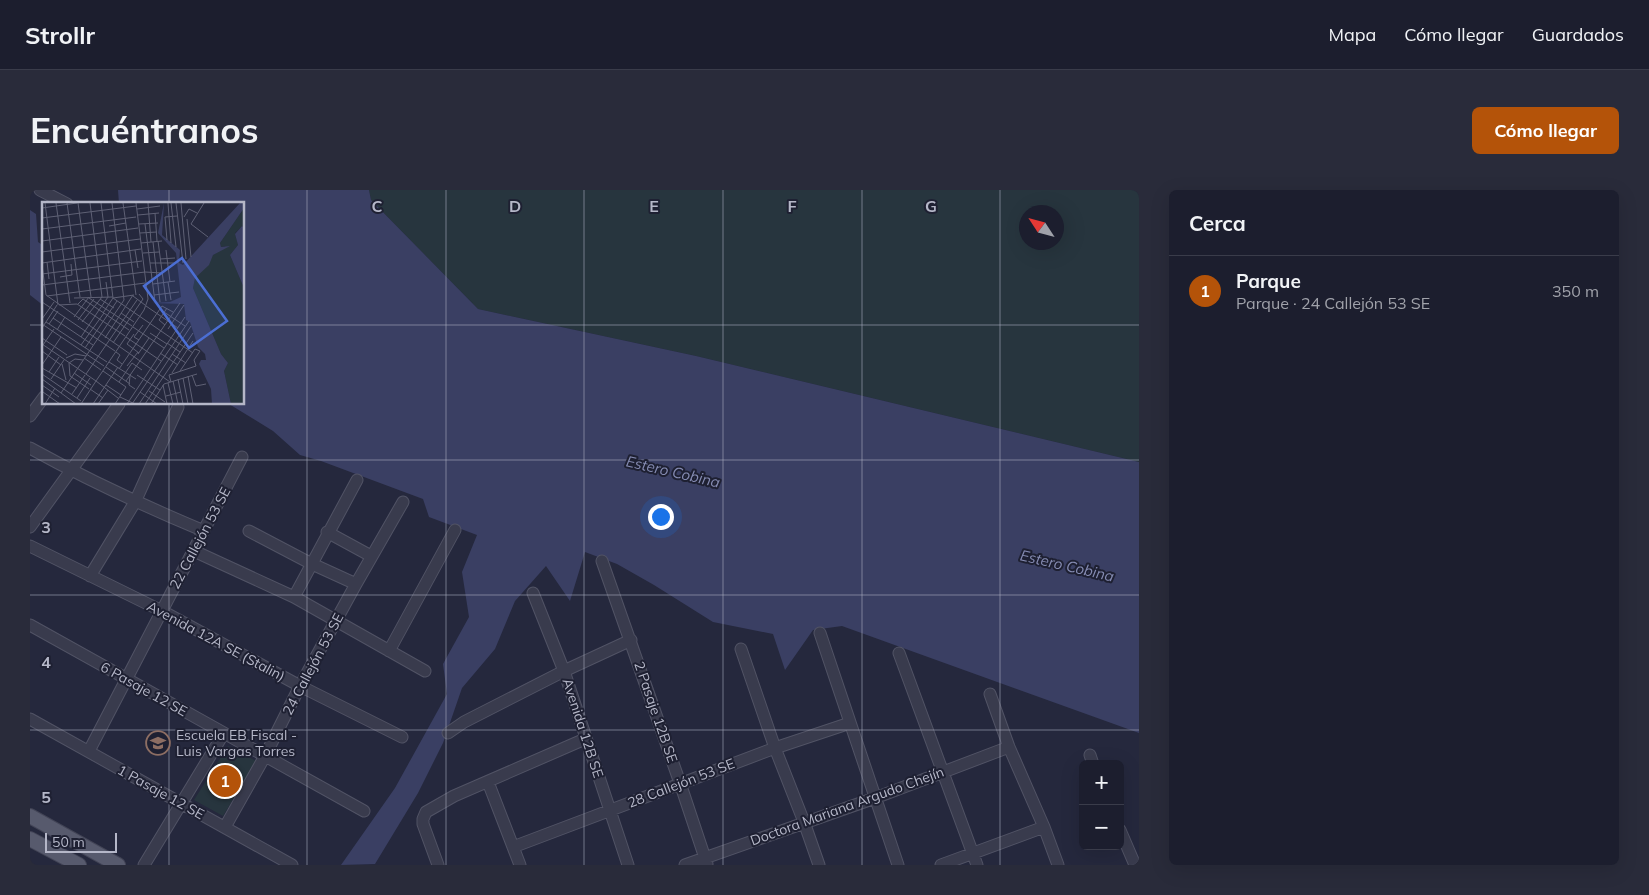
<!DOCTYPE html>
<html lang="es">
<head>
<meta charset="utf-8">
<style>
  body { margin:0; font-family:Mulish,sans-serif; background:#292b3a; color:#f1f3f6 }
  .controls { position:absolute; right:15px; bottom:15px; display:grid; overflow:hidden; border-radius:8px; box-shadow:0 5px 20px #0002 }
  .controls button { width:45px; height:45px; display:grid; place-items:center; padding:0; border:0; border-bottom:1px solid #3a3c4a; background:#1c1e2e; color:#f1f3f6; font:25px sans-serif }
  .compass { position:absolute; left:989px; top:15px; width:45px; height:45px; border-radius:50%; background:#1c1e2e; box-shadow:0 5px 20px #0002; rotate:306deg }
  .scale { position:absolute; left:15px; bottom:12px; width:72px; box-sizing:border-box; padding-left:5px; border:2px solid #b5b7c8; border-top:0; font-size:14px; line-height:18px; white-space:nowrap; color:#b5b7c8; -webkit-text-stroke:4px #1e2032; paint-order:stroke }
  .you { position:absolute; left:630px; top:326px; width:18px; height:18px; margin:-12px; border:4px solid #fff; border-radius:50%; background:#1a73e8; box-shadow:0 0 0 8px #1a73e833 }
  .badge { display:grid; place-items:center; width:32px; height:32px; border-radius:50%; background:#b45309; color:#fff; font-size:16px; font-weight:700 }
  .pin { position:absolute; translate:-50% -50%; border:2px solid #fff; box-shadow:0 1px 5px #0006 }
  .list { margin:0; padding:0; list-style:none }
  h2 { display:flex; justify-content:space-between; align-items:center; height:65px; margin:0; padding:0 20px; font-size:21px }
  h2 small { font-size:16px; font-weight:400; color:#a0a2aa }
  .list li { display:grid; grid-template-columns:32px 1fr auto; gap:15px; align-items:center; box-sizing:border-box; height:70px; padding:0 20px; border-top:1px solid #3a3c4a }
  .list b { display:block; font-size:19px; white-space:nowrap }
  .list p { margin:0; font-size:16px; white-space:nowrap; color:#a0a2aa }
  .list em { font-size:16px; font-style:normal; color:#a0a2aa }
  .map { position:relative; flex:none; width:1109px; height:675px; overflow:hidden; border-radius:8px }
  header { display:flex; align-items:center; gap:30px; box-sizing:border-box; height:70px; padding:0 25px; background:#1c1e2e; border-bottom:1px solid #3a3c4a }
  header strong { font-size:24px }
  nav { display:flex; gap:28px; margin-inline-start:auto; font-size:18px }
  .intro { display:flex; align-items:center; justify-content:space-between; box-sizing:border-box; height:120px; padding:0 30px }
  h1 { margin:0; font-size:35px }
  .button { padding:12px 22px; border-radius:8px; background:#b45309; color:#fff; font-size:18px; font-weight:700 }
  main { display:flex; gap:30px; padding:0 30px }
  aside { flex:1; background:#1c1e2e; border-radius:8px; box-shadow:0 5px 20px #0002 }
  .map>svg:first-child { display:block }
  .green { fill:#27353e; fill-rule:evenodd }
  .water { fill:#3a3f63 }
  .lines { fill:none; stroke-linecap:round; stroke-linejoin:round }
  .minor-casing { stroke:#515365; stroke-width:13 }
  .major-casing { stroke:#424456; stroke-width:16 }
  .minor { stroke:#393b4d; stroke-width:11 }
  .major { stroke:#575a6d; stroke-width:14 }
  .grid { fill:none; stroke:#b5b7c8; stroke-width:1; stroke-opacity:0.55 }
  .labels { text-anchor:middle; stroke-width:4; stroke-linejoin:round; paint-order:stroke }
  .street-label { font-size:14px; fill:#b5b7c8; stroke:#1e2032 }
  .poi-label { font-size:14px; fill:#b5b7c8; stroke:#1e2032; text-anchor:start }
  .water-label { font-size:15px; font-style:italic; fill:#858bb2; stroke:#1e2032 }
  .inset-road { fill:none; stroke:#5f6175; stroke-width:1 }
  .view { fill:#4b6ed3; fill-opacity:0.15; stroke:#4b6ed3; stroke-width:2.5 }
  .inset-edge { fill:none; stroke:#b5b7c8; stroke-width:2.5 }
  .grid-label { font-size:16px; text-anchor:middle; font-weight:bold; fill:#b5b7c8; stroke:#1e2032; stroke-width:4; stroke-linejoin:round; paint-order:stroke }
</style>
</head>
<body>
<header>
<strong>Strollr</strong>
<nav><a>Mapa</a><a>Cómo llegar</a><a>Guardados</a></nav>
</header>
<div class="intro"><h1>Encuéntranos</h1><a class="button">Cómo llegar</a></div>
<main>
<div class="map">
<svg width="1109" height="675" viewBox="0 0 1109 675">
  <rect width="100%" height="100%" fill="#25283d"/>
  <!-- green -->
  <path class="green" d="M339 0H1109V272L666 166 448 119 341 10ZM996 22H1026V52H996Z
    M198 556 226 571 193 626 164 610Z"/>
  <!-- water -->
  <path class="water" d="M88 0H339L341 10 448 119 666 166 1109 272V543L812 436 783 440 755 480 743 444 683 432 624 395 587 374 555 362 540 411 516 376 485 411 465 459 432 498 413 553 388 603 345 674 311 675 365 598 417 504 413 474 439 427 432 382 447 345 399 327 393 309 291 271 270 265 243 241 199 214H214V14H89Z
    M0 20 6 24 8 52 14 56V116L0 105Z"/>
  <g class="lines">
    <!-- minor casing -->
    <g class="minor-casing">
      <path id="minor" d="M10 0 37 14
        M0 226 14 207
        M0 258C56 289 114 316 174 341
        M0 337 89 214
        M219 341 280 373 326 394
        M297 342 341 366
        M0 356 132 421 270 496 372 547
        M164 361 264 407 395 481
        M572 371 650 593 677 674
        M60 386 105 312 148 217
        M503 403 534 481 598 675
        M264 407 327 290
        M0 435 334 621
        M790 443 868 675
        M711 459 745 558 774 632 789 675
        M359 461 425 340
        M869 463 947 675
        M960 504 979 557 1014 637 1028 675
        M0 529 262 675
        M418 543 434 532 534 481 601 450
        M59 561 212 267
        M1060 565 1063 574
        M458 592 490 675
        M195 637 235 566 270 496 326 394 373 312
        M1090 640 1105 675
        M483 657 745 558 820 533
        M114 675 194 543
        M408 675 393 634V629L396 622 424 606 555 549
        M655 675 845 608 979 557
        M911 675 1014 637"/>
    </g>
    <!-- major casing -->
    <g class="major-casing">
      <path id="major" d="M0 626 88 675
        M0 649 49 675"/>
    </g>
    <!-- minor -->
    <use href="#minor" class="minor"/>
    <!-- major -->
    <use href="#major" class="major"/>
  </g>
  <!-- grid -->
  <path class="grid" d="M139 0V14M277 0V675M416 0V675M554 0V675M693 0V675M832 0V675M970 0V675M0 135H14M214 135H1109M139 214V675M0 270H1109M0 405H1109M0 540H1109"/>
  <!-- icons -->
  <defs>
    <g id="school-ring" transform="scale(1.25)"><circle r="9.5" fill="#1e2032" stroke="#8d6e63" stroke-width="1.5"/><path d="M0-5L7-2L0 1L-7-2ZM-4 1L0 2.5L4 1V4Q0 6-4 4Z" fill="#8d6e63"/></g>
  </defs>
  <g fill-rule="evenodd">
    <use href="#school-ring" x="128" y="553"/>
  </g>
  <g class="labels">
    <!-- street labels -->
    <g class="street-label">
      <text transform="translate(170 348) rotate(-62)" y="5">22 Callejón 53 SE</text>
      <text transform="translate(186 451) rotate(28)" y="5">Avenida 12A SE (Stalin)</text>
      <text transform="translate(283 474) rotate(-62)" y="5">24 Callejón 53 SE</text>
      <text transform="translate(114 499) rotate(29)" y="5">6 Pasaje 12 SE</text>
      <text transform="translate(626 522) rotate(71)" y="5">2 Pasaje 12B SE</text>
      <text transform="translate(553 538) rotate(72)" y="5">Avenida 12B SE</text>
      <text transform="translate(651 593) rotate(-21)" y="5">28 Callejón 53 SE</text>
      <text transform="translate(131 602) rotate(29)" y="5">1 Pasaje 12 SE</text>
      <text transform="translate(817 616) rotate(-20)" y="5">Doctora Mariana Argudo Chejín</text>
    </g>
    <!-- poi labels -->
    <g class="poi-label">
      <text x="146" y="550">Escuela EB Fiscal -<tspan x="146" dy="16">Luis Vargas Torres</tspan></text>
    </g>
    <!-- water labels -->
    <g class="water-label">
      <text transform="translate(643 282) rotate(13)" y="5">Estero Cobina</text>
      <text transform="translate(1037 376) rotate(13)" y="5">Estero Cobina</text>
    </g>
  </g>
  <!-- overview -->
  <g transform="translate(12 12)">
    <rect width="202" height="202" fill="#25283d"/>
    <path d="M202 6V26L200 24 193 31 196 43 188 53 202 86V202H189L182 169 186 161 179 152 151 86 153 76 171 53 184 44 179 45 178 41Z" fill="#27353e"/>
    <path d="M122 1 120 33 138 48 137 61 141 63 198 1H202V6L178 41 179 45 188 44 171 53 167 63 153 76 151 86 179 152 186 161 182 169 189 202H170L169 187 157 162 159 158H164L163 152 156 145 148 120 144 118 142 102 109 101 128 100 139 95 134 51 116 31ZM200 24 202 26V86L188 53 196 43 193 32Z" fill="#3a3f63"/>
    <path class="inset-road" d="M3 1 16 103M14 1 28 101M25 1 38 95M36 1 49 95M59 1 71 96M81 1 94 93M106 1 109 40M126 1 129 41M129 1 134 45M134 1 141 61M139 1 144 57M162 1 149 22 166 35M0 6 35 1M95 7 118 4M113 11 115 39M96 13 117 11M142 15 147 7 155 11M0 16 94 4M145 17 149 55M97 22 116 21M103 22 113 100M67 24 84 21M0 27 94 15M98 31 115 30M125 38 123 15 135 14M0 39 96 26M116 39 124 99M111 40 118 100M99 41 120 39M93 48 96 66M124 48 128 80M0 50 98 37M101 51 117 50M118 57 133 56M5 60 7 77M0 61 99 47M108 61H133M0 63 4 93M0 72 100 59M18 75 30 73 29 62M126 80 129 98M111 82 133 79M0 83 103 70 120 71M4 93 128 180M112 93 137 90M5 94 103 81M91 94 103 103M32 96 71 95M47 96 90 124M71 96 151 151M71 96 92 93M58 97 72 106M0 100 73 149M36 102 41 97 87 128M17 103 35 102 83 134M104 104 136 126M57 108 66 95 64 80M122 110 143 124M61 111 71 96M79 111 92 120M32 115 47 95M11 116 51 143M0 117 12 100M36 118 52 97M4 120 65 160M40 120 60 95 48 1M0 122 62 164M7 122 16 109M123 123 117 118 125 106M91 125 122 146M0 126 15 103M126 127 142 103M15 128 23 115M108 131 125 142M92 132 85 142 97 151M39 135 57 108M84 135 119 159M0 136 25 153M63 136 91 93M97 138 92 135 101 123M71 141 101 97 97 92M125 141 138 150M0 142 54 179 102 108 106 97 94 1M1 143 12 127M39 143 62 111M43 146 75 99M0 149 19 163M74 150 78 153 75 158 80 162M118 151 136 163M96 152 107 136M130 152 144 161M24 156 33 152 44 154M42 156 59 168M67 160 94 177M27 161 28 174 47 187M27 161 33 157 41 158M20 162 24 178M0 163 19 135M85 164 96 150M64 165 88 182M0 166 35 186M77 167 120 104 131 110M61 169 84 185 73 202M7 170 17 155M32 171 49 183M130 171 151 139M0 172 39 199M44 172 95 98M95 173 118 188M150 173 154 184 164 182M88 174 87 183 93 187M146 174 151 202M141 176 146 202M0 177 34 202M9 177 22 158M136 177 141 202M84 179 138 101M131 179 136 202M77 180 90 161 100 168M129 180 127 173 154 164 152 158 158 149 153 147 138 169M126 181 131 202M0 183 17 195M64 183 79 193M121 183 125 202M48 187 61 196M107 189 123 200M1 190 18 202M98 190 115 202M19 191 82 98 70 1M30 192 43 173M124 194 139 190M78 195 93 202M35 196 48 176M3 202 13 186M39 202 54 179 76 196M51 202 76 165M56 202 66 188M85 202 143 115M90 202 147 119M97 202 149 124M103 202 151 131M109 202 122 182 155 172"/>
    <path class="view" d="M140 56 185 119 147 146 102 84Z"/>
    <rect width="202" height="202" class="inset-edge"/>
  </g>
  <g class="grid-label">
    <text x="347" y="22">C</text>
    <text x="485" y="22">D</text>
    <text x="624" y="22">E</text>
    <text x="762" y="22">F</text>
    <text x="901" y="22">G</text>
    <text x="16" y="343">3</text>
    <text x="16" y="478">4</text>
    <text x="16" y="613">5</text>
  </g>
</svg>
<div class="controls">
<button>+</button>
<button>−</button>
</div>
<svg class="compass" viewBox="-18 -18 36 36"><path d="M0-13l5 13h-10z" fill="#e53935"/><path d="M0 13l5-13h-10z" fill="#a0a2aa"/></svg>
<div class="scale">50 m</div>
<div class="you"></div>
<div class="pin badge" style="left:195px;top:591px">1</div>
</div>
<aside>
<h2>Cerca<small></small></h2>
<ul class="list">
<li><span class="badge">1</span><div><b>Parque</b><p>Parque · 24 Callejón 53 SE</p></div><em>350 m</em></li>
</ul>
</aside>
</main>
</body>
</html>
